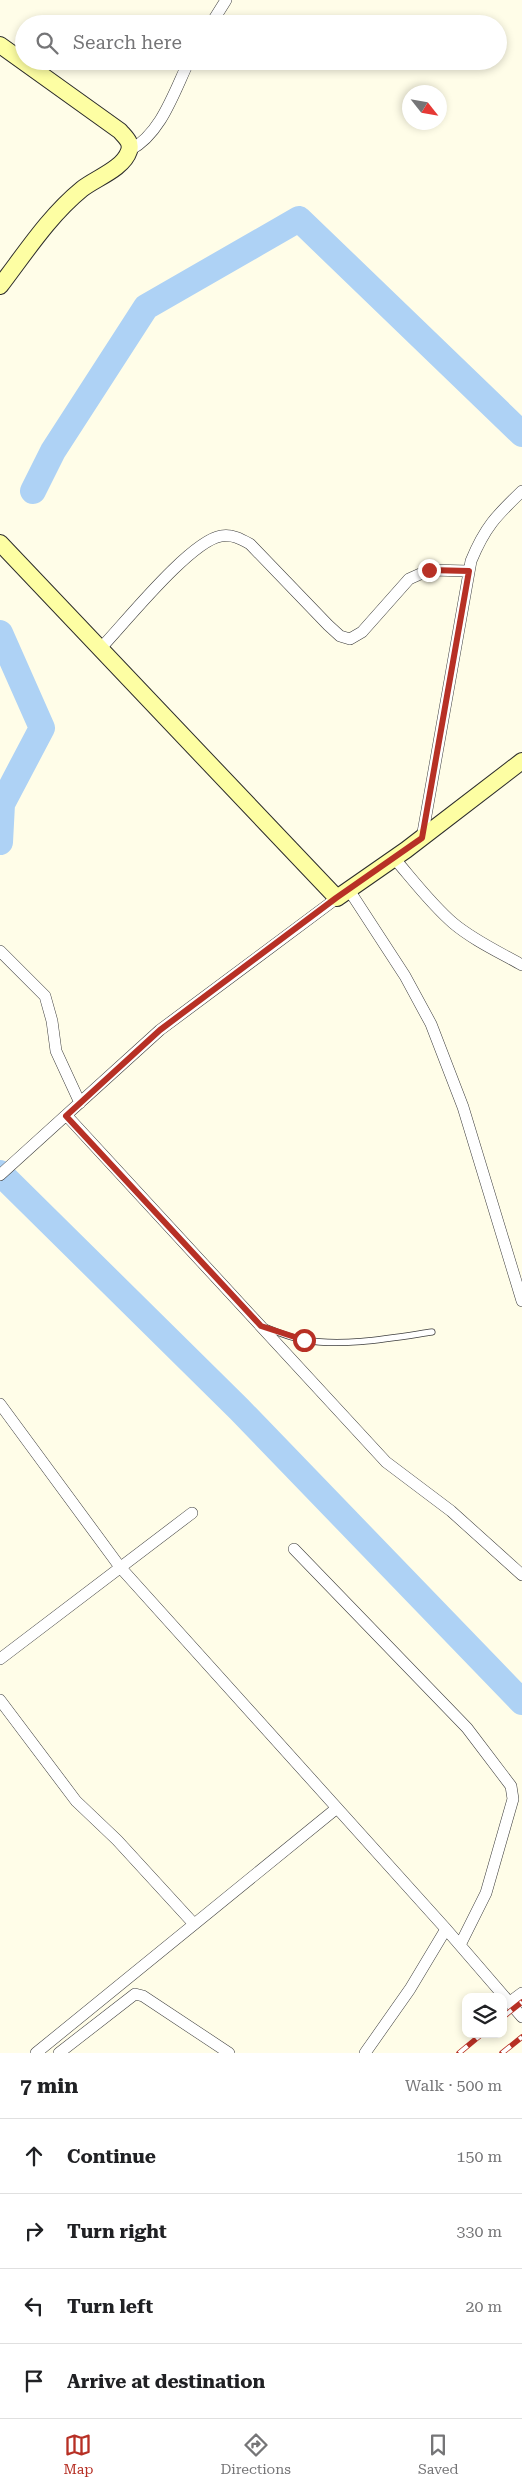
<!DOCTYPE html>
<html lang="en">
<head>
<meta charset="utf-8">
<style>
  body { margin:0; font-family:"Roboto Serif",serif; background:#f2f2f2; color:#202124 }
  .controls { position:absolute; right:15px; bottom:15px; display:grid; overflow:hidden; border-radius:10px; box-shadow:0 2px 8px #0003 }
  .controls button { width:45px; height:45px; display:grid; place-items:center; padding:0; border:0; border-bottom:1px solid #e0e0e0; background:#fff; color:#202124; font:25px sans-serif }
  .compass { position:absolute; left:402px; top:85px; width:45px; height:45px; border-radius:50%; background:#fff; box-shadow:0 2px 8px #0003; rotate:121deg }
  .stop { position:absolute; width:15px; height:15px; margin:-11px; border:4px solid #b73025; border-radius:50%; background:#fff }
  .stop.end { background:#b73025; border-color:#fff; box-shadow:0 1px 5px #0008 }
  .list { margin:0; padding:0; list-style:none }
  h2 { display:flex; justify-content:space-between; align-items:center; height:65px; margin:0; padding:0 20px; font-size:21px }
  h2 small { font-size:16px; font-weight:400; color:#757577 }
  .list li { display:grid; grid-template-columns:32px 1fr auto; gap:15px; align-items:center; box-sizing:border-box; height:75px; padding:0 20px; border-top:1px solid #e0e0e0 }
  .list b { display:block; font-size:19px; white-space:nowrap }
  .list em { font-size:16px; font-style:normal; color:#757577 }
  .icon { flex:none; width:28px; height:28px; fill:none; stroke:currentColor; stroke-width:2; stroke-linecap:round; stroke-linejoin:round }
  .map { position:relative; flex:none; width:522px; height:2053px; overflow:hidden }
  .search { position:absolute; background:#fff; box-shadow:0 2px 8px #0003; left:15px; right:15px; top:15px; height:55px; display:flex; align-items:center; gap:12px; box-sizing:border-box; padding:0 18px; border-radius:28px; color:#757577; font-size:19px }
  .sheet { height:365px; background:#fff }
  nav { display:flex; justify-content:space-around; align-items:center; box-sizing:border-box; height:70px; border-top:1px solid #e0e0e0; background:#fff; font-size:14px; color:#757577 }
  nav a { display:grid; justify-items:center; gap:2px }
  nav .on { color:#b73025 }
  .map>svg:first-child { display:block }
  .lines { fill:none; stroke-linecap:round; stroke-linejoin:round }
  .river { stroke:#aed2f5; stroke-width:26 }
  .lane-casing { stroke:#3d3d3d; stroke-width:7 }
  .street-casing { stroke:#3d3d3d; stroke-width:12 }
  .secondary-casing { stroke:#2c2c2c; stroke-width:18 }
  .lane { stroke:#fff; stroke-width:5.5 }
  .street { stroke:#fff; stroke-width:11 }
  .secondary { stroke:#fdfea3; stroke-width:16 }
  .rail-casing { stroke:#b73025; stroke-width:5.5 }
  .rail { stroke:#fff; stroke-width:4; stroke-dasharray:11; stroke-linecap:butt }
  .route { stroke:#b73025; stroke-width:6 }
</style>
</head>
<body>
<div class="map">
<svg width="522" height="2053" viewBox="0 0 522 2053">
  <rect width="100%" height="100%" fill="#fffde8"/>
  <g class="lines">
    <!-- river -->
    <path class="river" d="M33 491 53 451 146 307 299 219 522 434
      M0 633 42 728 2 804 0 842
      M0 1173 239 1409 522 1702"/>
    <!-- lane casing -->
    <g class="lane-casing">
      <path id="lane" d="M267 1328C279 1333 291 1338 304 1340 344 1347 392 1338 432 1332"/>
    </g>
    <!-- street casing -->
    <g class="street-casing">
      <path id="street" d="M211 24 226 0
        M130 150C161 134 174 92 189 61
        M100 649C124 624 190 541 221 536 232 534 241 539 250 544L328 625 340 636 350 639 362 632 409 579 429 570 469 571
        M422 838 471 561C485 527 496 516 522 491
        M394 858C413 880 431 904 453 923 473 940 499 952 522 965
        M349 890 405 976 431 1024 463 1107 522 1301
        M0 951 45 996 52 1021 56 1051 80 1103
        M67 1116 386 1462 451 1511 522 1575
        M0 1175 160 1030 337 898
        M0 1404 120 1567 446 1929 522 2017
        M294 1549 467 1728 511 1786 513 1799 486 1893 460 1945
        M0 1659 192 1513
        M0 1700 76 1801 117 1840 194 1924
        M510 2002 522 1993
        M36 2053 337 1808
        M59 2053 135 1994 143 1996 229 2053
        M365 2053 410 1989 446 1929"/>
    </g>
    <!-- secondary casing -->
    <g class="secondary-casing">
      <path id="secondary" d="M0 45 120 131C125 137 132 142 129 151 123 169 96 178 82 189 49 216 26 252 0 286
        M0 543 337 898 406 850 522 761"/>
    </g>
    <!-- lane -->
    <use href="#lane" class="lane"/>
    <!-- street -->
    <use href="#street" class="street"/>
    <!-- secondary -->
    <use href="#secondary" class="secondary"/>
    <!-- rail casing -->
    <g class="rail-casing">
      <path id="rail" d="M503 2017 522 2002
        M459 2053 482 2034
        M502 2053 522 2037"/>
    </g>
    <!-- rail -->
    <use href="#rail" class="rail"/>
  </g>
  <g class="lines">
    <!-- route -->
    <path class="route" d="M304 1340 261 1326 66 1116 160 1030 336 898 422 838 469 571 429 570"/>
  </g>
</svg>
<div class="controls">
<button><svg class="icon" aria-label="layers" viewBox="0 0 24 24"><path d="M12 4l9 5-9 5-9-5zM3 14l9 5 9-5"/></svg></button>
</div>
<svg class="compass" viewBox="-18 -18 36 36"><path d="M0-13l5 13h-10z" fill="#e53935"/><path d="M0 13l5-13h-10z" fill="#757577"/></svg>
<div class="stop" style="left:304px;top:1340px"></div>
<div class="stop end" style="left:429px;top:570px"></div>
<div class="search"><svg class="icon" aria-label="search" viewBox="0 0 24 24"><circle cx="10" cy="10" r="6"/><path d="M15 15l6 6"/></svg>Search here</div>
</div>
<section class="sheet">
<h2>7 min<small>Walk · 500 m</small></h2>
<ul class="list">
<li><svg class="icon" aria-label="ahead" viewBox="0 0 24 24"><path d="M12 20V5M6 11l6-6 6 6"/></svg><div><b>Continue</b></div><em>150 m</em></li>
<li><svg class="icon" aria-label="right" viewBox="0 0 24 24"><path d="M7 20v-9h11M14 6l5 5-5 5"/></svg><div><b>Turn right</b></div><em>330 m</em></li>
<li><svg class="icon" aria-label="left" viewBox="0 0 24 24"><path d="M17 20v-9H6M10 6l-5 5 5 5"/></svg><div><b>Turn left</b></div><em>20 m</em></li>
<li><svg class="icon" aria-label="arrive" viewBox="0 0 24 24"><path d="M6 21V4h12l-3 4 3 4H6"/></svg><div><b>Arrive at destination</b></div></li>
</ul>
</section>
<nav>
<a class="on"><svg class="icon" aria-label="map" viewBox="0 0 24 24"><path d="M3 6l6-2 6 2 6-2v14l-6 2-6-2-6 2zM9 4v14M15 6v14"/></svg>Map</a>
<a><svg class="icon" aria-label="directions" viewBox="0 0 24 24"><path d="M12 3l9 9-9 9-9-9zM9 14v-3h6M13 9l2 2-2 2"/></svg>Directions</a>
<a><svg class="icon" aria-label="saved" viewBox="0 0 24 24"><path d="M7 4h10v16l-5-4-5 4z"/></svg>Saved</a>
</nav>
</body>
</html>
